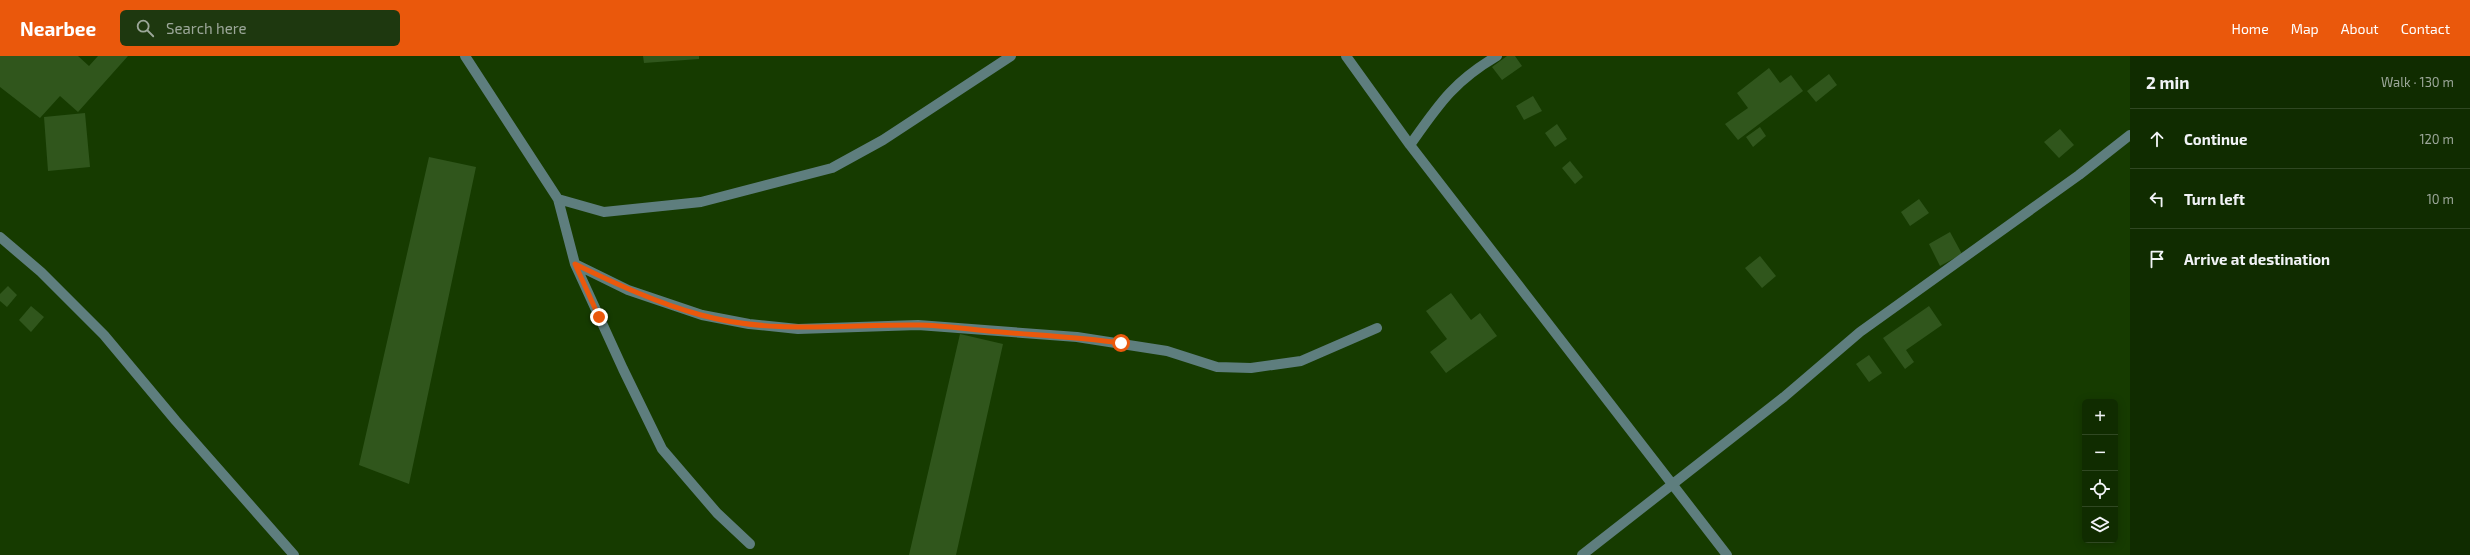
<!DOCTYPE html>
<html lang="en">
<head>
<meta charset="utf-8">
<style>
  body { margin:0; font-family:"Exo 2",sans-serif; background:#1e380f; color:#f1f3f6 }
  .controls { position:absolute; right:12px; bottom:12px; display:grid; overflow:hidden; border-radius:6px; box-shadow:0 2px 10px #0003 }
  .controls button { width:36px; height:36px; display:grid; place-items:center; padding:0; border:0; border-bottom:1px solid #304822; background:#102c00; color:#f1f3f6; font:20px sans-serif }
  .stop { position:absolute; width:12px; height:12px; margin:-9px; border:3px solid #ea580c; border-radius:50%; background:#fff }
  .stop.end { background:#ea580c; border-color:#fff; box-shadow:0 1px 4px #0008 }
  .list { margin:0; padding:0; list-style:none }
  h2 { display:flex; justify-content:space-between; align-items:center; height:52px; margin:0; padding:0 16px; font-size:17px }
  h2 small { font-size:13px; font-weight:400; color:#9ca799 }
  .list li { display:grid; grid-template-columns:26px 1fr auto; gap:12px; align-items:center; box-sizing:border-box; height:60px; padding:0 16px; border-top:1px solid #304822 }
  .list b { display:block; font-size:15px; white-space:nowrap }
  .list em { font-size:13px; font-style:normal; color:#9ca799 }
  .icon { flex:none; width:22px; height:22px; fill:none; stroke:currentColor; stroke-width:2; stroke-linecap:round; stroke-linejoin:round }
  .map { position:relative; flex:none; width:2130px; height:499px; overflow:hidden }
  header { display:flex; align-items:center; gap:24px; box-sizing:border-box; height:56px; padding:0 20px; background:#ea580c; color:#fff }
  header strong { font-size:19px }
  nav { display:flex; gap:22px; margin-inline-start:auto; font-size:14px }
  .search { width:280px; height:36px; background:#1e380f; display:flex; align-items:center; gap:10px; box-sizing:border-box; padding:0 14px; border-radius:6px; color:#9ca799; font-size:15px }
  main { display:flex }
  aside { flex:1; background:#102c00 }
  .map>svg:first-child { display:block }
  .building { fill:#30561c }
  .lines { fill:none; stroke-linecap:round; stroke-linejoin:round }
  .minor { stroke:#5e7e7e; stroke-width:10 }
  .route { stroke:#ea580c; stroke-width:5 }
</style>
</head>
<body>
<header>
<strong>Nearbee</strong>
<div class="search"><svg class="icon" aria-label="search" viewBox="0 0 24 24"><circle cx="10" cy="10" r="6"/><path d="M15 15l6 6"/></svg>Search here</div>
<nav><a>Home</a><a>Map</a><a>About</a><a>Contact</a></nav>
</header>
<main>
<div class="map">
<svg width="2130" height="499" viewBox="0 0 2130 499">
  <rect width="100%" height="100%" fill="#163b00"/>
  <!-- building -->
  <path class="building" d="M0 0H78L89 10 98 0H128L78 56 60 40 40 62 0 31Z
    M643 0H699V3L644 7Z
    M1507 0H1515L1522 10 1502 24 1492 11Z
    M1769 12 1780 27 1791 19 1803 35 1738 84 1725 68 1748 52 1737 37Z
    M1829 18 1837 29 1816 46 1807 35Z
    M1533 40 1542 55 1524 64 1516 50Z
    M85 57 90 111 48 115 44 61Z
    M1557 68 1567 83 1555 91 1545 77Z
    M1760 71 1766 80 1753 91 1746 81Z
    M2060 73 2074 89 2059 102 2044 86Z
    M429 101 476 111 409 428 359 409Z
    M1570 105 1583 121 1575 128 1562 112Z
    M1919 143 1929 157 1910 170 1901 156Z
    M1950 176 1962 198 1940 210 1929 188Z
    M1760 200 1776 220 1762 232 1745 212Z
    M8 230 17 239 7 251 0 245V238Z
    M1451 237 1471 264 1480 257 1497 280 1446 317 1430 296 1447 283 1426 255Z
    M31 250 44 261 31 276 19 264Z
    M1929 250 1942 269 1906 294 1914 306 1905 313 1883 282Z
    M960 278 1003 288 956 499H909Z
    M1869 299 1882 317 1869 326 1856 308Z"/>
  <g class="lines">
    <!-- minor -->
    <path class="minor" d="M465 0 558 143 604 156 701 146 832 112 883 84 1011 0
      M1346 0 1410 89 1727 499
      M1410 89C1439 48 1453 26 1497 0
      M558 143 575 208 623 313 662 393 717 457 750 488
      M0 181 41 216 104 279 176 365 294 499
      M575 208 628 234 702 259 749 268 798 273 918 269 1077 281 1167 295 1217 311 1251 312 1301 305 1377 272
      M1582 499 1784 341 1860 276 2079 119 2130 79"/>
  </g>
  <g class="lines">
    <!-- route -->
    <path class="route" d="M599 261 575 208C616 228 657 247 701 259 773 279 846 268 919 269 942 269 965 273 988 275 1032 279 1076 281 1121 287"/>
  </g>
</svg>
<div class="controls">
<button>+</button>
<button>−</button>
<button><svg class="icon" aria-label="locate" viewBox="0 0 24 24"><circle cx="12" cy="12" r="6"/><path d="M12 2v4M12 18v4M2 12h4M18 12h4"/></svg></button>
<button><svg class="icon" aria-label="layers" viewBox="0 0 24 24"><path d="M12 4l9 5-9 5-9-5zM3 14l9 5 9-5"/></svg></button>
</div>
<div class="stop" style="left:1121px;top:287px"></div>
<div class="stop end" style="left:599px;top:261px"></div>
</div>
<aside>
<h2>2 min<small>Walk · 130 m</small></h2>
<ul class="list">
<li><svg class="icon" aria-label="ahead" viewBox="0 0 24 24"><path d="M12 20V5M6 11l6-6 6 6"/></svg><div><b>Continue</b></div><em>120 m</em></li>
<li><svg class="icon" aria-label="left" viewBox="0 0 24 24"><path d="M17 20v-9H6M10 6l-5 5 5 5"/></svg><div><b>Turn left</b></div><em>10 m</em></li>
<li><svg class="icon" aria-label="arrive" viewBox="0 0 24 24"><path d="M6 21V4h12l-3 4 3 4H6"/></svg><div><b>Arrive at destination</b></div></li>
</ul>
</aside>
</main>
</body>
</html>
